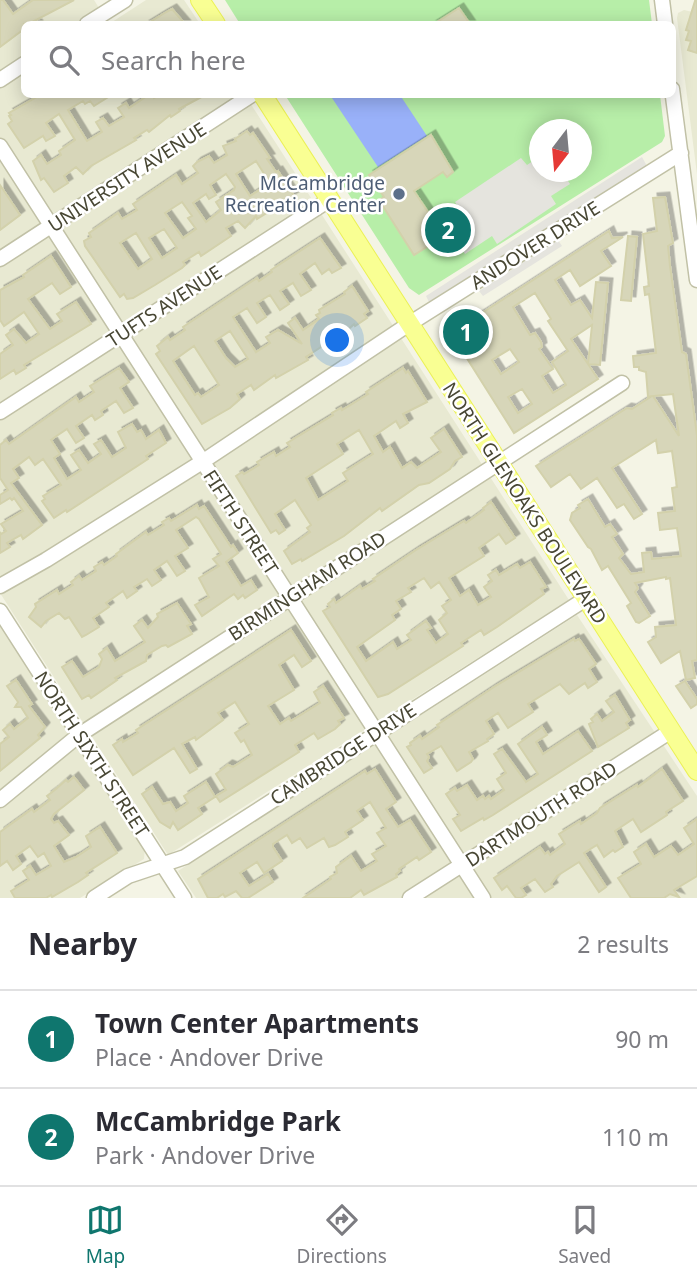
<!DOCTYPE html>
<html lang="en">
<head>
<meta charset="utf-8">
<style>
  body { margin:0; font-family:"Noto Sans",sans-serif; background:#f2f2f3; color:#2b2b33 }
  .compass { position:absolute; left:529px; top:119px; width:63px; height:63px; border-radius:50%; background:#fff; box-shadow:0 4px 18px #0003; rotate:196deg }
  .you { position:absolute; left:338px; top:341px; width:24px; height:24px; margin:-18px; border:5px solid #fff; border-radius:50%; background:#1a73e8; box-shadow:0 0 0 10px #1a73e833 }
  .badge { display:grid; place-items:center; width:46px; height:46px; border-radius:50%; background:#0f766e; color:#fff; font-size:23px; font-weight:700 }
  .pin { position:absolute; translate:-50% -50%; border:4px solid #fff; box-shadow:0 2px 7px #0006 }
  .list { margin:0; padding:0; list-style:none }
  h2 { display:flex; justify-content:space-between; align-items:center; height:91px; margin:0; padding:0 28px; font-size:30px }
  h2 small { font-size:23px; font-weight:400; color:#7c7c81 }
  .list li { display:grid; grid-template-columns:46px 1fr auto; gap:21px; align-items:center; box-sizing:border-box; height:98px; padding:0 28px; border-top:2px solid #e1e1e2 }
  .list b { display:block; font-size:26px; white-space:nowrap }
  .list p { margin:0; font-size:23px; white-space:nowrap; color:#7c7c81 }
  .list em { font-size:23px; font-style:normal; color:#7c7c81 }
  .icon { flex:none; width:38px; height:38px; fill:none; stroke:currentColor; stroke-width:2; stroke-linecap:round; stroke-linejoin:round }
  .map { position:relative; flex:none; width:697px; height:898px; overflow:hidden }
  .search { position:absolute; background:#fff; box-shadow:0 4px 18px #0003; left:21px; right:21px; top:21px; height:77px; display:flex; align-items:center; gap:18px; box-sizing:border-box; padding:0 24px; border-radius:10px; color:#7c7c81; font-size:26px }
  .sheet { height:287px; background:#fff }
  nav { display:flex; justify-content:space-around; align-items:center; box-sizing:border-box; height:98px; border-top:2px solid #e1e1e2; background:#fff; font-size:19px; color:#7c7c81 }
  nav a { display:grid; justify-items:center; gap:4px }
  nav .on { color:#0f766e }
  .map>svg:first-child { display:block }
  .residential { fill:#e8e9d2 }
  .green { fill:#b7eea8; fill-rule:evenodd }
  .parking { fill:#e5e4de }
  .water { fill:#99b1f9 }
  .building { fill:#d7d6b9; stroke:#d3d1ab; stroke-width:2; fill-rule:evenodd; filter:url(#shadow) }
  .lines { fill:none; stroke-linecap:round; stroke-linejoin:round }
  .minor-casing { stroke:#c1c1a6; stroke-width:17 }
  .major-casing { stroke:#ebf156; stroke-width:20 }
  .minor { stroke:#fff; stroke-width:14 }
  .major { stroke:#f9ff93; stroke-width:18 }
  .service-dot { fill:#5c6f8a; stroke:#fff; stroke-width:2.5 }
  .labels { text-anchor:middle; stroke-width:5; stroke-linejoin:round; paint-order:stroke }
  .street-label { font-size:19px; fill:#484734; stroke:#fff }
  .service-label { font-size:19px; fill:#4e5e75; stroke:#fff; text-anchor:end }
</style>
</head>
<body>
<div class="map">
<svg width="697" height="898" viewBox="0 0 697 898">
  <defs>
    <filter id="shadow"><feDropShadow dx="4.5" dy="-4.5" stdDeviation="0" flood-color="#0004"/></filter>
  </defs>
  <rect width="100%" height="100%" fill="#f4f4e5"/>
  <!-- residential -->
  <path class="residential" d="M0 0H94L109 24 146 0H184L200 24H24V94L245 95 569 600 168 855 0 593Z
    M684 10 697 13V174L677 18 678 13Z
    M577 615 697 796V898H196L178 871Z
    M0 623 145 847 144 859 80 898H0Z"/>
  <!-- green -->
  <path class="green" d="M225 0H649L652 24H240Z
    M285 95H660L665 136 662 142 419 295 409 288ZM540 130H582V172H540Z"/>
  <!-- parking -->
  <path class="parking" d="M539 157 540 172H554L558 176 563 173 570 184 551 196 556 204 497 244 492 236 465 254 444 221 460 210 455 202 521 158 527 165Z
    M642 157 647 166 429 302 426 296Z
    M558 240 562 246 483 296 479 291Z"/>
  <!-- water -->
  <path class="water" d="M330 95H400L427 136 378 167Z"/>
  <!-- building -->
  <path class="building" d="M0 0H3L13 14 33 0H74L34 21 37 24H24V29L0 47Z
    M695 1H697V53L688 50 691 41 686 40 689 31 686 30Z
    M459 8 470 24H434Z
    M172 9 185 24H147L163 14Z
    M42 94H113L94 106 90 101 85 104 83 101 68 110 87 141 102 132 96 122 103 118 109 126 124 117 118 108 126 103 129 108 144 98 141 94H152L154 98 160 94H207L179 109 180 111 171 117 170 115 149 132 147 130 134 138 136 140 91 166 83 174 76 167 64 176 68 183 54 192 44 178 41 180 33 161 41 155 47 164 61 155 59 151 75 140 59 114 46 123 55 136 46 141 43 136 24 148 8 124 12 121 9 116 11 115 9 113Z
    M247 131 250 135 253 133 270 158 267 159 276 172 278 171 294 196 257 219 256 216 245 228 238 221 226 228 231 236 201 256 199 252 183 262 185 265 182 268 155 285 133 298 127 299 124 294 120 297 85 246 84 241 91 237 89 233 118 213 122 219 137 210 133 204 176 175 182 184 198 173 193 166 197 162 209 156 214 163 227 155 223 146 236 141 235 139ZM256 161 270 183 250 196 236 174ZM226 174 235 187 234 190 216 202 221 210 206 222 193 203 206 194 209 199 216 195 210 185ZM182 202 192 216 188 218 196 229 183 238 165 213ZM164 229 177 248 162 258 149 238ZM136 233 152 259 138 269 120 243Z
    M431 135 453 172 447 177 443 172 414 191 444 236 414 255 379 200 384 197 369 175Z
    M0 185 20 215 0 230Z
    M665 197 673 243 668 246 670 266 682 352 686 354 697 435V660L692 661 695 678 686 680 680 651 661 663 648 642 656 637 655 627 676 625 670 578 666 579V577L635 583 638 588 635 592 650 616 639 623 636 622 627 606 631 603 608 566 602 570 591 549 588 547 570 520 572 513 580 508 578 505 588 499 605 527 610 524 617 534 612 537 623 554 619 558 631 574 644 572 642 553 651 552 652 559 681 556 677 528 660 530 658 513 675 511 672 488 677 487 672 451 658 453 656 440 612 468 642 514 634 519 624 504 617 508 597 478 581 489 570 474 551 487 536 466 627 408 632 409 652 396 648 397 646 372 639 370V367H634L633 356 656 353 649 294 645 295 644 287 649 286 643 234 657 231 653 198ZM673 394 679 436 653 396Z
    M609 231 612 238 623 237 601 251 611 266 580 286 570 270 555 280 571 305 580 300 592 318 596 282 608 283 600 365 588 364 598 379 514 433 451 333ZM535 293 551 319 548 321 568 351 552 362 566 385 553 393 542 376 553 369 539 349 542 347 541 342 535 333 530 335 513 307ZM592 325 588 364 571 339ZM510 349 519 362 501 374 492 360ZM522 389 532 404 518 413 508 397Z
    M628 236 637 237 631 301 621 300Z
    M320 238 341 268 332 273 329 269 322 274 315 263 300 274 311 290 301 296 293 283 280 291 289 304 280 310 270 295 257 303 266 317 257 323 247 308 233 317 256 352 270 343 266 337 278 330 302 344 288 323 295 318 303 330 319 319 316 315 320 313 319 310 345 294 344 292 352 286 368 311 364 314 367 318 355 326 354 324 344 333 338 327 322 336 327 343 306 357 308 360 276 378 275 375 254 390 251 385 237 394 240 399 230 408 202 424 156 354 160 351 157 346 168 337 170 340 185 330 183 327 257 278 259 281 272 272 271 270ZM230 331 248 359 235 367 226 358 215 341ZM194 346 219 385 201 397 198 393 195 395 173 361Z
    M51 256 71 287 60 294 52 283 28 299 50 329 62 321 57 314 76 302 91 324 24 365 26 368 16 374 14 370 0 379V354L13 345 6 335 14 329 26 343 39 334 24 312 4 326 0 320V290L24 277 23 275Z
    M119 368 129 382 120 388 133 408 124 413 116 401 101 411 103 415 95 420 92 415 76 426 84 438 76 443 67 429 55 437 51 440 60 454 54 458 67 479 81 470 71 455 79 450 88 463 101 454 94 444 101 440 112 457 126 448 118 432 132 424 137 432 141 430 146 439 159 430 166 443 146 456 148 459 67 512 66 510 54 518 42 501 45 499 43 496 61 485 43 459 35 465 29 457 13 469 19 478 11 483 42 525 23 539 21 535 7 543 10 547 0 553V532L1 534 6 531 1 524 23 511 14 498 12 500 10 498 0 504V495L8 490 0 478V445L6 440 9 444 76 397 79 402 94 392 90 386Z
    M403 368 406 373 408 371 427 402 403 414 408 423 400 428 396 421 374 436 383 452 390 447 402 468 411 462 417 468 441 452 431 438 444 429 462 457 455 461 450 469 429 483 419 485 382 511 380 508 344 536 302 561 301 559 292 564 284 551 310 532 307 528 311 525 295 500 275 514 285 530 279 534 276 530 271 533 236 476 242 472 244 474 259 465 257 462 274 452 276 456 290 447 287 443 333 415 332 413 341 408 342 410 357 401 368 394 366 392ZM359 430 373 454 343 473 348 481 318 500 306 478 343 454 337 444Z
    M491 502 515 538 506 544 499 534 479 548 484 556 449 578 460 596 469 590 478 605 491 597 484 587 492 581 488 575 496 570 499 575 517 564 520 568 530 562 546 587 541 589 544 594 497 627 484 635 481 630 461 643 463 646 446 657 388 694 378 697 323 611 330 607 328 604 334 599 336 603 360 586 362 589 375 581 373 579 416 550 464 521 466 523 484 510 483 508ZM424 578 431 588 439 582 451 600 442 606 447 613 439 620 448 634 436 643 427 630 431 628 426 621 407 635 411 640 397 649 393 642 366 661 357 647 395 620 392 615 401 609 396 601 411 592 408 588Z
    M197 505 199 509 204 506 231 547 233 545 238 553 226 562 241 586 251 580 257 590 245 598 243 595 238 599 234 594 202 616 195 605 209 597 199 578 219 566 213 559 221 554 199 519 196 517 176 530 188 548 175 556 185 571 177 576 167 561 154 570 161 580 152 586 147 579 134 587 137 591 127 598 123 591 106 603 109 607 93 618 99 627 86 635 82 637 69 617 65 619 59 613 46 621 41 627 29 617 36 607 35 604 57 590 59 594 73 585 71 582 79 576 82 580 96 571 94 567 102 562 104 565 117 556 116 554 146 532 148 535 164 525 162 522 169 518 171 521Z
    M177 603 191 624 187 626 192 634 168 647 166 645 162 646 147 655 146 661 115 678 117 680 91 698 89 695 82 699 62 667 72 661 83 677 99 667 102 659 99 654 107 648 115 661 145 642 134 626 142 620 148 628 158 617 157 614Z
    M291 630 311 661 302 667 294 655 279 665 294 690 268 706 280 724 289 718 291 721 320 703 314 692 323 686 344 718 338 721 340 724 335 729 318 739 314 733 295 745 299 752 220 802 216 796 226 790 216 774 228 765 233 767 252 755 244 740 241 742 235 733 249 724 235 702 218 713 223 720 196 740 195 737 182 744 197 769 190 773 174 748 133 775 113 745 122 739 123 742 138 733 136 730Z
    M574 639 575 641 579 639 596 664 589 669 597 682 588 688 585 683 569 694 560 684 528 704 533 712 508 728 498 713 486 721 494 734 487 739 488 741 469 752 473 759 471 762 457 771 441 746 427 754 429 757 427 761 432 768 424 773 407 747 411 745 410 743 420 736 422 739 439 727 437 725 494 687Z
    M16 680 32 704 29 706 45 727 38 735 40 738 0 771V744L9 737 3 730 10 724 14 729 28 718 21 707H15L18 702 7 686Z
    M685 681 697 699V704L691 708 676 686Z
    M615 695 630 720 626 723 629 728 598 747 589 724 593 722 591 719 597 714 602 721 614 712 606 701Z
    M542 727 547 735 536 742 543 754 578 731 592 751 493 815 484 820 483 818 461 831 453 819 460 815 446 794 455 788 457 791 467 785 477 800 483 796 485 799 489 796 491 799 504 790 497 779 506 773 494 754 502 749 526 782 538 774 518 744Z
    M375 769 396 802 386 809 398 827 410 820 431 852 419 860 417 857 399 869 400 871 396 874 397 877 364 895 361 890 350 898H303L331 879 330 877 337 873 336 867 351 856 361 871 377 861 372 854 386 846 377 833 386 828 370 802 357 811 363 820 345 832 348 837 335 845 329 847 324 838 307 848 300 838 292 843 287 835 273 844V847L282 861 264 873 257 862 240 873 249 886 268 874 273 882 248 898H242L236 891 225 897 223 894 217 898H208L198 879 365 771 367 774Z
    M662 769 683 801 666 812 667 815 641 832 633 819 615 831 623 847 615 852 613 850 604 857 597 845 584 853 606 887 599 892 579 862 557 876 551 884 553 887 545 892 535 879 521 888 526 895 521 898H516L507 886 502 890 494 878 540 847 545 854 548 852 550 855 565 844 559 834 580 821 581 824 597 813 600 808 637 785 638 787Z
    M74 777 84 790 54 814 51 819 54 823 58 821 69 835 54 846 64 862 76 857 91 847 86 836 100 827 117 853 86 873 88 875 78 882 52 897 51 895 46 898H15L11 891 29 880 23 871 30 866 36 875 51 866 44 853 38 857 30 846 16 856 21 864 13 870 7 861 0 866V832L32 809 34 812 50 800 47 796 56 789 66 780 68 782Z
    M206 782 215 797 198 808 202 814 178 830 173 822 170 828 160 822 142 794 152 787 163 804 170 802 176 811 188 803 184 796Z
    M697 819V876L674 890 679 897 670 894 664 898H631L618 878 641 864 634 852 646 844 654 857 671 846 678 855 694 844 684 828Z"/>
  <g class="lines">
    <!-- minor casing -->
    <g class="minor-casing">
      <path id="minor" d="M662 0 665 24
        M87 24 125 0
        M0 80 24 64
        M672 89 697 280
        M0 146 483 898
        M0 259 253 94
        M0 412 329 200
        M0 586 46 560 202 462 409 324 681 153
        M0 611 184 898
        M0 800 79 735 622 383
        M94 898 128 876 185 857 587 598
        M410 898 671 731"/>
    </g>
    <!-- major casing -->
    <g class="major-casing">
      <path id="major" d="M200 0 216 24
        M262 94 697 771"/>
    </g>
    <!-- minor -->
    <use href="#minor" class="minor"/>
    <!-- major -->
    <use href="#major" class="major"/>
  </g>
  <!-- markers -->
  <circle class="service-dot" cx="399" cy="194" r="7"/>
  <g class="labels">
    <!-- street labels -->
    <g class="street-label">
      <text transform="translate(127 177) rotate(-33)" y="7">UNIVERSITY AVENUE</text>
      <text transform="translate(535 245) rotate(-32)" y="7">ANDOVER DRIVE</text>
      <text transform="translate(164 306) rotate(-33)" y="7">TUFTS AVENUE</text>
      <text transform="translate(525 503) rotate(57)" y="7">NORTH GLENOAKS BOULEVARD</text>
      <text transform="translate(241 522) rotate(57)" y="7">FIFTH STREET</text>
      <text transform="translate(307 586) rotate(-33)" y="7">BIRMINGHAM ROAD</text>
      <text transform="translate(92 754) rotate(57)" y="7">NORTH SIXTH STREET</text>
      <text transform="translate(343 754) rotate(-33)" y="7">CAMBRIDGE DRIVE</text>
      <text transform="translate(541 814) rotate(-33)" y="7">DARTMOUTH ROAD</text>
    </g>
    <!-- service labels -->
    <g class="service-label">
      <text x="385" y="190">McCambridge<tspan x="385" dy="22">Recreation Center</tspan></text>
    </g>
  </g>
</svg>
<svg class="compass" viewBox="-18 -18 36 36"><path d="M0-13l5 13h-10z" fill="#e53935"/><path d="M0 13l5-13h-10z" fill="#7c7c81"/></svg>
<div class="you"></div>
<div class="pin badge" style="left:466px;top:332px">1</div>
<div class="pin badge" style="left:448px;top:230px">2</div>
<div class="search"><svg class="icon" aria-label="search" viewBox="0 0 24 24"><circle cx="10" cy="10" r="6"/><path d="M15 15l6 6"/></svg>Search here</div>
</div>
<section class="sheet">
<h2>Nearby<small>2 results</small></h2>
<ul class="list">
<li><span class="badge">1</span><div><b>Town Center Apartments</b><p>Place · Andover Drive</p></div><em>90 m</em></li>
<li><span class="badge">2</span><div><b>McCambridge Park</b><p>Park · Andover Drive</p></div><em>110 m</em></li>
</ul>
</section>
<nav>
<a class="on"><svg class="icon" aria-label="map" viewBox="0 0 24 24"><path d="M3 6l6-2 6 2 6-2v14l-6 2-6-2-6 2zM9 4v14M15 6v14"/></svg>Map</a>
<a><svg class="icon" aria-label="directions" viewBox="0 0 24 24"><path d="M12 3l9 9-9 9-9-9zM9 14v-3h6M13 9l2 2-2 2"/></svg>Directions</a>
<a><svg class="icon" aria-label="saved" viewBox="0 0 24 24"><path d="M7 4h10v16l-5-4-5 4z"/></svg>Saved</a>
</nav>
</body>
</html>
